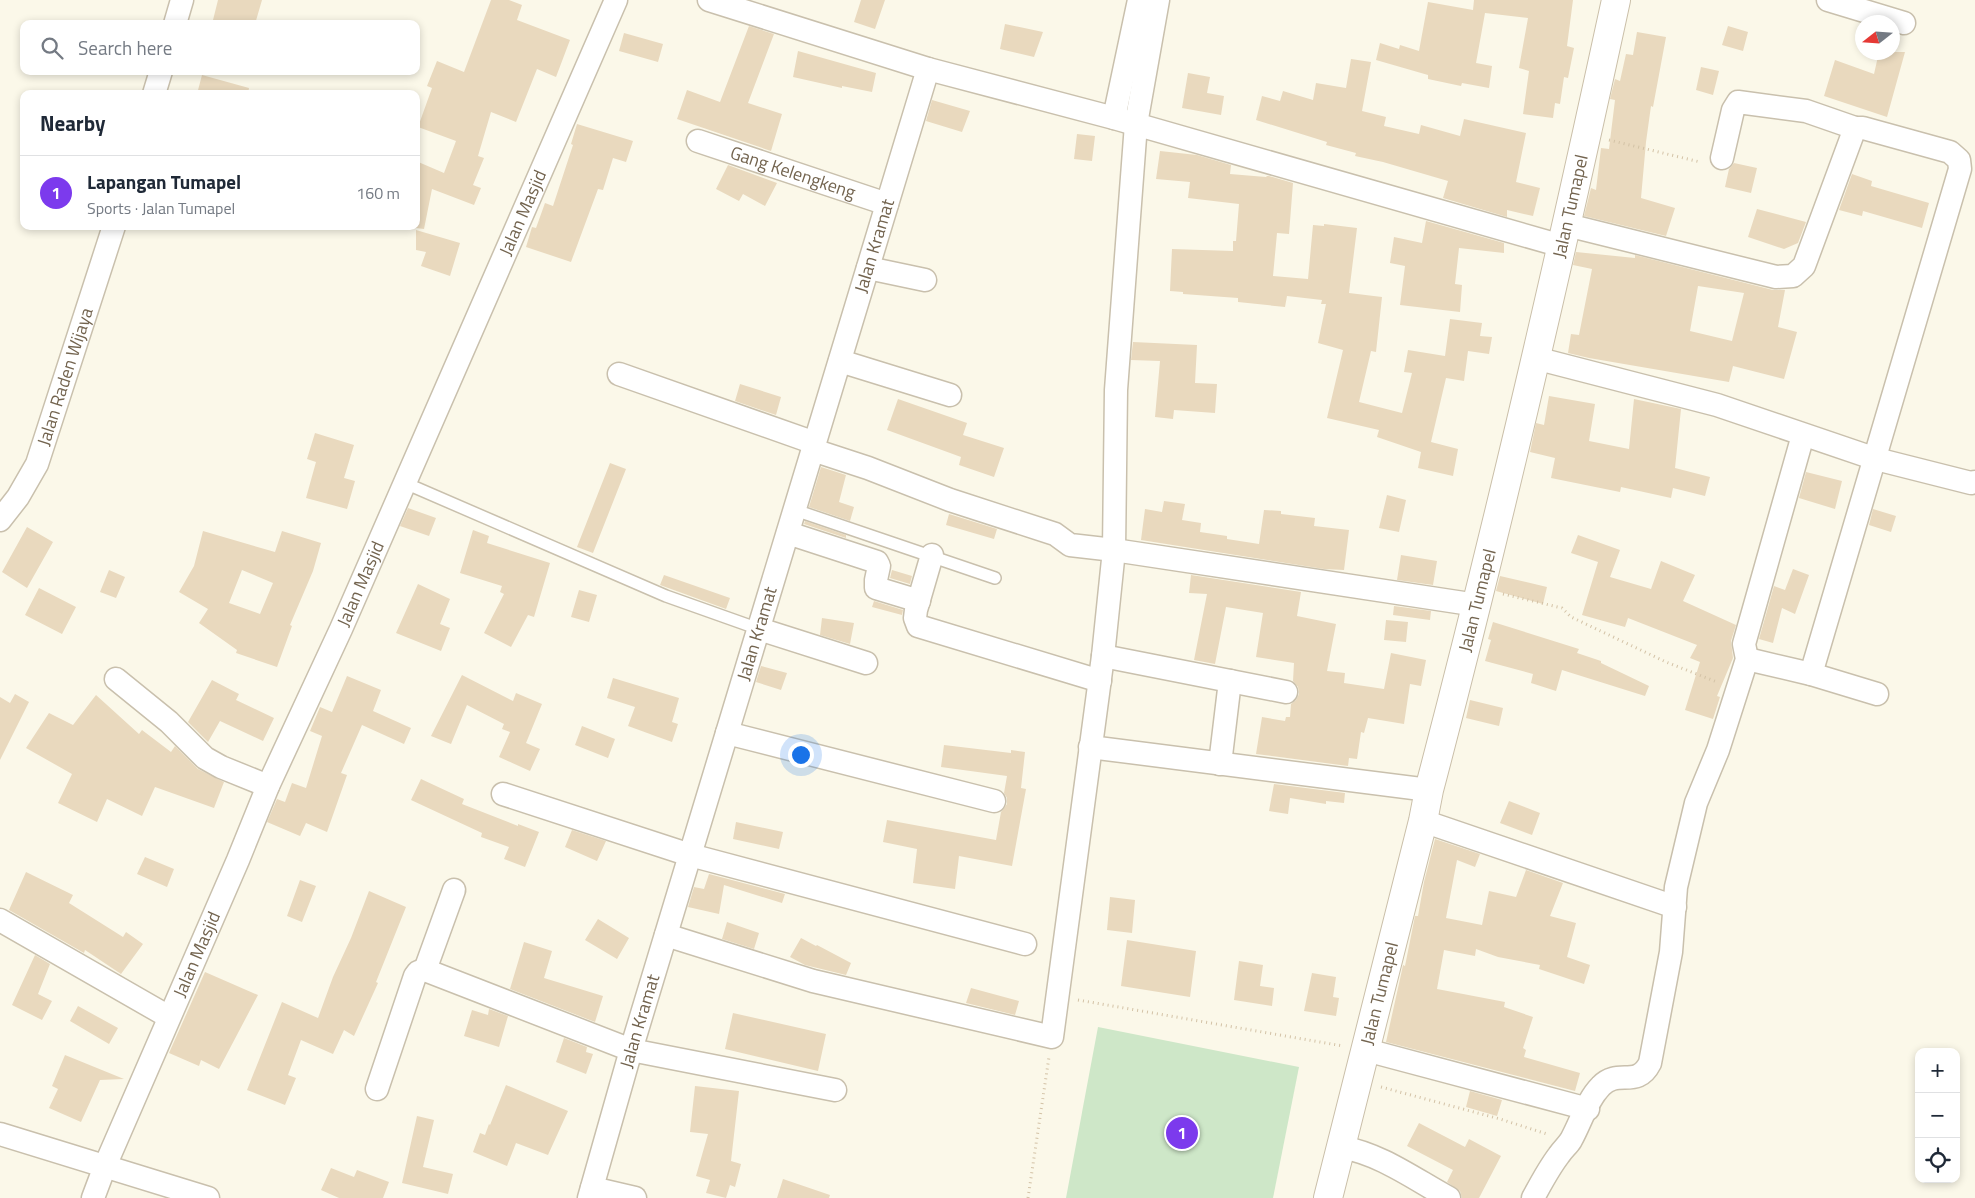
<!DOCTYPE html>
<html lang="en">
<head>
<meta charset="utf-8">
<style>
  body { margin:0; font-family:"Titillium Web",sans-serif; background:#f2f2f3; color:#1f2937 }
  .controls { position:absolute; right:15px; bottom:15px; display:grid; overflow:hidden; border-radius:10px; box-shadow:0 2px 8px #0003 }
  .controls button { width:45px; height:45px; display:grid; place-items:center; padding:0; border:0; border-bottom:1px solid #e0e1e3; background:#fff; color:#1f2937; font:25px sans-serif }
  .compass { position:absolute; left:1855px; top:15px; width:45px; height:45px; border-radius:50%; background:#fff; box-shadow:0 2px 8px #0003; rotate:253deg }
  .you { position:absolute; left:800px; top:754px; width:18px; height:18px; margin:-12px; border:4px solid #fff; border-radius:50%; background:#1a73e8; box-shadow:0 0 0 8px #1a73e833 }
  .badge { display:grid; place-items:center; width:32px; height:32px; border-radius:50%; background:#7c3aed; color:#fff; font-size:16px; font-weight:700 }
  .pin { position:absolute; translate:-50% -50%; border:2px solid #fff; box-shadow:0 1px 5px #0006 }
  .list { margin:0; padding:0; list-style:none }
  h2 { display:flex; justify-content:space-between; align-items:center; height:65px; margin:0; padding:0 20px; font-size:21px }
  h2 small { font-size:16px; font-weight:400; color:#747a83 }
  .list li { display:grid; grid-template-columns:32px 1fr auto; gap:15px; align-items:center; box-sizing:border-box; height:75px; padding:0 20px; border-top:1px solid #e0e1e3 }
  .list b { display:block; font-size:19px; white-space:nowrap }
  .list p { margin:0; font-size:16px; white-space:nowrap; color:#747a83 }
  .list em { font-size:16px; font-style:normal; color:#747a83 }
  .icon { flex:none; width:28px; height:28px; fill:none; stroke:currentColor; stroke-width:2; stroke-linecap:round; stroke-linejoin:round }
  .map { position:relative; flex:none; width:1975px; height:1198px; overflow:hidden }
  .search { position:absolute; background:#fff; box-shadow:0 2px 8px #0003; left:20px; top:20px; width:400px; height:55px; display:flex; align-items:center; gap:12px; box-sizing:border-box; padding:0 18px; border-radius:10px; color:#747a83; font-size:19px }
  .panel { position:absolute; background:#fff; box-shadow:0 2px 8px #0003; left:20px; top:90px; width:400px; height:140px; border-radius:10px }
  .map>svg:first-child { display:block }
  .green { fill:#cee7c8 }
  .building { fill:#e9d9be; fill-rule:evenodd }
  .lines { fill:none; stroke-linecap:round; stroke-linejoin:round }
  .lane-casing { stroke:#c9c0ad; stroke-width:14 }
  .street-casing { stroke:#c9c0ad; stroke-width:25 }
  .secondary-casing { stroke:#cabfa9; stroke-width:30 }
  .path { stroke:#d3c2a6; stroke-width:3; stroke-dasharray:1 4; stroke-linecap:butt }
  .lane { stroke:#fff; stroke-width:11 }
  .street { stroke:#fff; stroke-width:22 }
  .secondary { stroke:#fff; stroke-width:28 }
  .labels { text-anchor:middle; stroke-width:4; stroke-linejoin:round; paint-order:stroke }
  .street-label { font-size:18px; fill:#73644f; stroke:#fefbef }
</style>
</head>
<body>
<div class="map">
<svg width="1975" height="1198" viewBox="0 0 1975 1198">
  <rect width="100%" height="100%" fill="#fbf8e9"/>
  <!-- green -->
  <path class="green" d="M1098 1027 1299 1067 1273 1198H1066Z"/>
  <!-- building -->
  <path class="building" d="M218 0H262L255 24H212Z
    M491 0H509L522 5 517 20 570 40 556 77 537 69 516 122 491 112 478 156 484 158 473 185 481 188 474 205 432 189 424 229 416 228V161L444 173 456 141 418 127 432 88 427 86 437 61 464 72Z
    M861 0H885L875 29 854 22Z
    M1474 0H1573L1567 46 1574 48 1568 78 1564 77 1560 104 1555 103 1553 118 1523 114 1529 71 1519 68 1528 18 1485 13 1476 63 1492 66 1489 88 1462 83 1461 86 1428 79V75L1376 60 1380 43 1399 49 1400 45 1419 51 1428 2 1473 10Z
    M1005 24 1043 32 1034 57 1000 49Z
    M749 26 774 34 748 103 782 114 771 151 677 119 687 90 720 102Z
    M1728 26 1748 32 1743 51 1722 45Z
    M1637 32 1666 37 1653 107 1651 106 1646 142 1641 198 1675 208 1666 236 1584 216 1591 188 1596 190 1601 148 1609 149 1615 100 1610 99 1615 79 1620 81 1626 54 1633 55Z
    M624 33 663 44 658 62 619 51Z
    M798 51 876 73 872 92 842 86V88L793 77Z
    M1879 52H1905L1887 117 1824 96 1835 60 1874 74Z
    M1351 59 1371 62 1362 111 1386 117 1384 126 1419 134 1421 125 1460 136 1464 119 1526 133 1516 182 1540 188 1533 216 1507 210V217L1443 198 1448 181 1383 162 1355 156 1356 153 1326 145 1327 142 1256 120 1262 96 1280 101 1283 91 1313 100 1316 83 1346 88Z
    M1701 67 1719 71 1713 95 1696 90Z
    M1188 73 1210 77 1207 93 1224 96 1221 115 1182 108Z
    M202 75 249 88 248 94H197Z
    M932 100 970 111 962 132 926 121Z
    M577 124 633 141 626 162 613 158 603 190 598 189 571 262 526 247 532 227 536 228 545 203 553 206 573 145 571 144Z
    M1077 134 1095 136 1092 161 1074 159Z
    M1160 151 1197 155 1231 165 1230 174 1266 177 1267 176H1269L1293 183 1289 234 1277 233 1273 276 1308 279 1313 225 1324 226V224L1357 228 1349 293 1382 297 1376 352 1371 351 1359 402 1402 413 1412 373 1404 372 1408 350 1445 356 1450 319 1482 323 1480 336 1492 337 1489 354 1468 351 1464 381 1446 378 1431 442 1458 449 1453 476 1418 468 1421 452 1377 437 1379 430 1327 418 1343 350 1318 343 1326 304H1321L1322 300 1287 296 1285 307 1238 302V298L1183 294V292L1170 291 1172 249 1233 251V241H1236L1239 204 1188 198 1190 182 1156 179Z
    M1734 163 1757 168 1751 193 1725 187 1729 169Z
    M728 165 777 183 765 206 743 194 739 201 716 189Z
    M1852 174 1872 181 1871 186 1929 203 1922 228 1863 211 1862 216 1839 210Z
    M1757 209 1806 222 1798 243 1784 249 1748 237Z
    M1426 221 1504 243V253L1459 248 1455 284 1462 285 1460 312 1400 305 1405 266 1390 263 1394 237 1422 243Z
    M416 230 460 243 450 276 421 266 426 252 416 250Z
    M1576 252 1635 258V255L1773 290H1785L1778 327 1797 332 1784 379 1733 366 1729 382 1589 358 1568 353 1571 334 1579 335 1592 269 1573 265ZM1698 286 1744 293 1732 341 1690 331Z
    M1133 342 1197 345 1195 383 1217 384 1215 413 1174 410 1173 419 1155 417 1160 361 1131 360Z
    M740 384 781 397 776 415 735 401Z
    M1549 396 1595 404 1589 441 1629 449 1634 399 1681 409 1675 468 1710 477 1705 496 1673 488 1671 498 1621 487 1620 492 1551 478 1555 458 1530 452 1536 423 1544 425Z
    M898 399 967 423 963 435 1004 448 994 477 959 465 961 457 887 430Z
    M315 433 354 445 344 478 355 481 347 509 306 498 316 462 307 459Z
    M610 463 626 469 593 553 577 547Z
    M821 467 846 475 839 502 854 507 850 521 809 507Z
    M1806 472 1842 481 1835 509 1799 498Z
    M1387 495 1406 500 1399 532 1379 528Z
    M1164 501 1185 504 1182 520 1201 523 1200 532 1227 536V539L1259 544 1264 510 1281 511V514L1315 518 1314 526 1349 530 1344 570 1324 569 1141 540 1145 509 1162 512Z
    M408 508 436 518 429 536 400 526Z
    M1873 509 1896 516 1891 532 1869 525Z
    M949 514 997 529 994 539 946 525Z
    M805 521 846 535V538L804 524Z
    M27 527 53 542 27 588 2 572Z
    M473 530 489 536 487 543 550 563 534 617 528 615 511 647 484 633 504 594 500 592 502 586 460 573Z
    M203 531 275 552 282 531 321 543 313 571 290 625 292 626 277 667 236 653 237 650 199 623 208 609 179 592 194 566ZM242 570 273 583 260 614 229 603Z
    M1578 535 1620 550 1610 577 1651 589 1661 561 1695 575 1683 601 1736 625 1731 641 1733 658 1717 696 1720 697 1713 719 1685 710 1700 662 1690 658 1697 645 1628 618 1625 627 1582 615 1598 562 1571 553Z
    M1401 555 1437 561 1433 585 1397 580Z
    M1793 569 1809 575 1795 614 1782 608 1773 643 1759 639 1774 586 1785 590Z
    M109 570 125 577 116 598 100 592Z
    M892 570 912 576 910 584 890 578Z
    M664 575 730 598 726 609 660 585Z
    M1191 575 1301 592 1297 616 1336 624 1327 671 1345 673 1344 683 1384 689 1391 653 1426 660 1421 686 1410 684 1404 724 1368 718 1364 733 1361 732 1357 759 1349 758 1348 766 1256 754 1262 717 1285 721 1286 717H1290L1291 704 1296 700 1299 694 1298 687 1293 681 1294 663 1256 657 1263 613 1226 607 1215 664 1194 660 1207 594 1189 593Z
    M1500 576 1547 587 1543 604 1496 591Z
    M418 584 450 599 440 624 450 628 441 651 396 633Z
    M39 588 76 607 62 634 25 615Z
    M579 590 597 595 589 622 571 617Z
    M874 601 903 610 902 615 872 607Z
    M1394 606 1431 611 1430 620 1393 615Z
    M822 618 854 623 850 644 820 635Z
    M1386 620 1408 622 1406 642 1384 640Z
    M1493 622 1579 649 1577 653 1601 661V663L1649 686 1645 696 1562 670 1556 691 1531 683 1533 674 1485 661 1491 640 1488 639Z
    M761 666 787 673 781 690 756 682Z
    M462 675 513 701 516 693 542 704 526 743 540 749 530 771 499 757 510 732 502 729 504 724 467 705 451 744 431 736Z
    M347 676 381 690 373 711 411 728 404 744 362 725 341 773 347 775 327 832 306 823 300 836 267 822 277 799 285 802 292 783 306 788 322 736 310 731 320 707 332 712Z
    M613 678 679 698 672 722 678 724 672 742 628 726 635 707 607 698Z
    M212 680 239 694 236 700 274 718 263 741 220 721 208 742 188 722Z
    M15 694 29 702 0 760V697L10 703Z
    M96 695 139 734 142 730 171 752 175 746 198 769 224 782 214 808 155 787 142 816 107 799 97 822 58 803 72 774 26 748 49 713 73 725Z
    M1470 700 1503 708 1499 726 1466 718Z
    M582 726 615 739 608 758 575 745Z
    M944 745 1011 753V750L1025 752 1021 788 1026 789 1012 866 959 856 955 889 913 883 917 849 883 842 887 820 996 840 1001 812 1007 804V798L1004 793 1007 776 941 767Z
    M421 779 464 799 462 804 518 826V824L539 832 525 867 504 859 509 847 481 837 482 833 411 800Z
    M1274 784 1345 793 1344 803 1326 801V804L1290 798 1288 814 1269 811Z
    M1509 801 1540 813 1532 835 1500 823Z
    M736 822 783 832 779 849 733 839Z
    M572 830 606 841 597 861 565 847Z
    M1435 839 1480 854 1475 867 1457 860 1446 918 1482 925 1489 891 1516 897 1526 870 1563 883 1550 916 1576 923 1567 957 1590 965 1584 984 1539 969 1540 965 1498 957 1476 949 1475 956 1444 950 1437 989 1505 1002 1504 1007 1533 1017 1523 1048 1526 1050 1524 1057 1580 1073 1575 1091 1386 1042 1402 970 1403 965 1405 966 1415 916H1418L1424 882Z
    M145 857 174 869 167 887 137 874Z
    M26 872 73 895 69 903 123 937 126 932 143 944 121 974 85 950 84 953 9 910Z
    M709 874 785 894 782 903 724 885 719 914 688 907 694 887 704 889Z
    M300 880 316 886 302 922 287 916Z
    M369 891 406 907 376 982 378 983 354 1036 344 1030 333 1054 301 1040 288 1075 296 1078 285 1105 247 1090 282 1002 318 1018 333 977 351 938Z
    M1110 897 1135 900 1132 933 1107 930Z
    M598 919 629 938 617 959 585 940Z
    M727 922 759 933 754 949 722 939Z
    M801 938 816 946 817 945 851 963 846 975 805 965 790 957Z
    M1127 940 1196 951 1190 997 1121 986Z
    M524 942 552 951 544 978 603 996 595 1022 510 989Z
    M35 955 50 964 38 994 52 1001 42 1020 12 1005Z
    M1239 961 1263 965 1260 986 1274 988 1272 1006 1234 1000Z
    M205 972 258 995 219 1069 201 1060 199 1066 169 1053Z
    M1312 973 1336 977 1333 997 1339 998 1336 1016 1304 1011Z
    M971 988 1019 1001 1015 1015 966 1003Z
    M78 1006 118 1028 109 1044 70 1021Z
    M489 1009 508 1016 499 1047 464 1036 472 1010 488 1015Z
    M733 1013 826 1034 818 1071 725 1049Z
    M564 1038 587 1047 586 1052 593 1054 586 1074 556 1062Z
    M65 1055 124 1079 100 1080 81 1122 49 1108 58 1089 52 1086Z
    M506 1085 568 1111 548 1155 516 1143 507 1166 473 1152 480 1133 485 1135 489 1124 490 1125Z
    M695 1086 739 1091 731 1161 741 1164 735 1187 730 1185 726 1198 706 1193 710 1180 696 1176 708 1134 690 1132Z
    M1470 1091 1502 1100 1497 1116 1466 1107Z
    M417 1116 434 1120 423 1167 453 1174 448 1194 402 1183Z
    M1419 1123 1465 1147 1469 1139 1501 1156 1479 1198H1462L1460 1191 1447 1182 1453 1170 1407 1146Z
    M331 1168 354 1177 357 1170 389 1182 383 1198H339L321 1190Z
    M783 1179 830 1195 829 1198H777Z"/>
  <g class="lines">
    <!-- lane casing -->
    <g class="lane-casing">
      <path id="lane" d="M405 483 666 596 759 629
        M795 510 995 578"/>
    </g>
    <!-- street casing -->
    <g class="street-casing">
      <g id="street">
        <path d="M709 0 928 69 1114 118 1562 246"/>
        <path d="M1828 0 1904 23"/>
        <path d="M175 24 182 0"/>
        <path d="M154 94 161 71"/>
        <path d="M1114 118 1139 0"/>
        <path id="s1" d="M698 141 887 204"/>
        <path d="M1722 158 1733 110 1738 102 1806 111 1855 128"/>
        <path d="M1567 225 1776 277 1793 276 1804 266 1855 128H1863L1950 152 1959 160 1960 169 1811 674"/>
        <path d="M868 268 925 280"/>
        <path d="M1535 358 1717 405 1876 459 1971 483 1975 482"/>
        <path d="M840 361 950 395"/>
        <path d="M619 374 815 443"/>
        <path d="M813 450 868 468 950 500 1055 534 1070 545 1114 550 1477 605"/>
        <path id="s2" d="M0 520 18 497 37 464 114 226"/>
        <path d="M788 533 877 562 879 566 876 580V588L919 601"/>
        <path d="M932 555 916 610 915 618 918 626 1100 681"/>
        <path d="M759 629 866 663"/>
        <path d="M1103 656 1286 692"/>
        <path d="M1747 659 1811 674 1877 694"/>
        <path d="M116 679 169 722 205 758 221 767 268 786"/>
        <path d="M727 733 994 801"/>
        <path d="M1090 747 1429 790"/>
        <path d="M1220 764 1230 681"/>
        <path d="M503 794 690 855 1025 944"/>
        <path d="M1423 821 1675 907"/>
        <path d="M0 920 169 1017"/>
        <path d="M666 935 813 981 1052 1037 1103 656 1114 550 1116 390 1136 124 1158 0"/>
        <path d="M425 970 454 890"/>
        <path d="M1366 1050 1588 1109"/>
        <path d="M377 1089 415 976 418 972 425 970 631 1050 835 1090"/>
        <path d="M0 1134 208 1198"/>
        <path d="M1341 1147C1381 1154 1414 1179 1449 1198"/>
        <path d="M592 1188 635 1198"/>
        <path id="s3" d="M93 1198 105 1166 238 860 268 786 341 629 616 0"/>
        <path id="s4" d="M589 1198 631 1050 928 69"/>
        <path d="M1533 1198C1541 1183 1549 1168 1559 1155 1563 1149 1568 1145 1571 1140 1581 1122 1587 1100 1601 1086 1618 1068 1637 1089 1650 1063L1671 952 1676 887 1696 803 1718 750 1747 659 1744 644 1803 435"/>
      </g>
    </g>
    <!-- secondary casing -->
    <g class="secondary-casing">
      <g id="secondary">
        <path id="s5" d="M1328 1198 1423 821 1429 790C1498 528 1559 264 1616 0"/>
      </g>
    </g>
    <!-- path -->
    <path class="path" d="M1609 140 1700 162
      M1503 594 1562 608 1571 617 1666 662 1717 682
      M1078 1000 1343 1046
      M1381 1087 1500 1119 1547 1134
      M1028 1198 1049 1057"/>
    <!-- lane -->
    <use href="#lane" class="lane"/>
    <!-- street -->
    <use href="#street" class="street"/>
    <!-- secondary -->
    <use href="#secondary" class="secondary"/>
  </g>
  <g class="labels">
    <!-- street labels -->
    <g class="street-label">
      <text dy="6" stroke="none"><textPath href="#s1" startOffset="100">Gang Kelengkeng</textPath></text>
      <text dy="6" stroke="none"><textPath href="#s5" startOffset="1021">Jalan Tumapel</textPath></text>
      <text dy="6" stroke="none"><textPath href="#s3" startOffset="1075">Jalan Masjid</textPath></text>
      <text dy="6" stroke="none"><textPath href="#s4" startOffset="994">Jalan Kramat</textPath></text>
      <text dy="6" stroke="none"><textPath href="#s2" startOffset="159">Jalan Raden Wijaya</textPath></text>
      <text dy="6" stroke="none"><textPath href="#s3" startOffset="670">Jalan Masjid</textPath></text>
      <text dy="6" stroke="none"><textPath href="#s5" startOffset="616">Jalan Tumapel</textPath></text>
      <text dy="6" stroke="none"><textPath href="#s4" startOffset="589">Jalan Kramat</textPath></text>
      <text dy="6" stroke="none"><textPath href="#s3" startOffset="265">Jalan Masjid</textPath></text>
      <text dy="6" stroke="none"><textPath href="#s5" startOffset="211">Jalan Tumapel</textPath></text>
      <text dy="6" stroke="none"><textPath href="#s4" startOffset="184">Jalan Kramat</textPath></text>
    </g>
  </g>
</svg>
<div class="controls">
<button>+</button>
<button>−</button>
<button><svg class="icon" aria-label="locate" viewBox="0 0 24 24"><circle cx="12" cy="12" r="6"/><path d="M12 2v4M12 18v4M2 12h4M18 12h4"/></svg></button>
</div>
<svg class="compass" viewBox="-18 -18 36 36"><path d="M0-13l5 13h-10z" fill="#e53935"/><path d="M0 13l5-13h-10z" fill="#747a83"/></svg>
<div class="you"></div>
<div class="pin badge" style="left:1182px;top:1133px">1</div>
<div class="search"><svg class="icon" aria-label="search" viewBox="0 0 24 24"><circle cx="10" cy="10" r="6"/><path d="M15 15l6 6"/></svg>Search here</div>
<section class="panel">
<h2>Nearby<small></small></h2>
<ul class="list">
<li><span class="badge">1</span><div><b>Lapangan Tumapel</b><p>Sports · Jalan Tumapel</p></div><em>160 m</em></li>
</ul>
</section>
</div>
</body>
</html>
